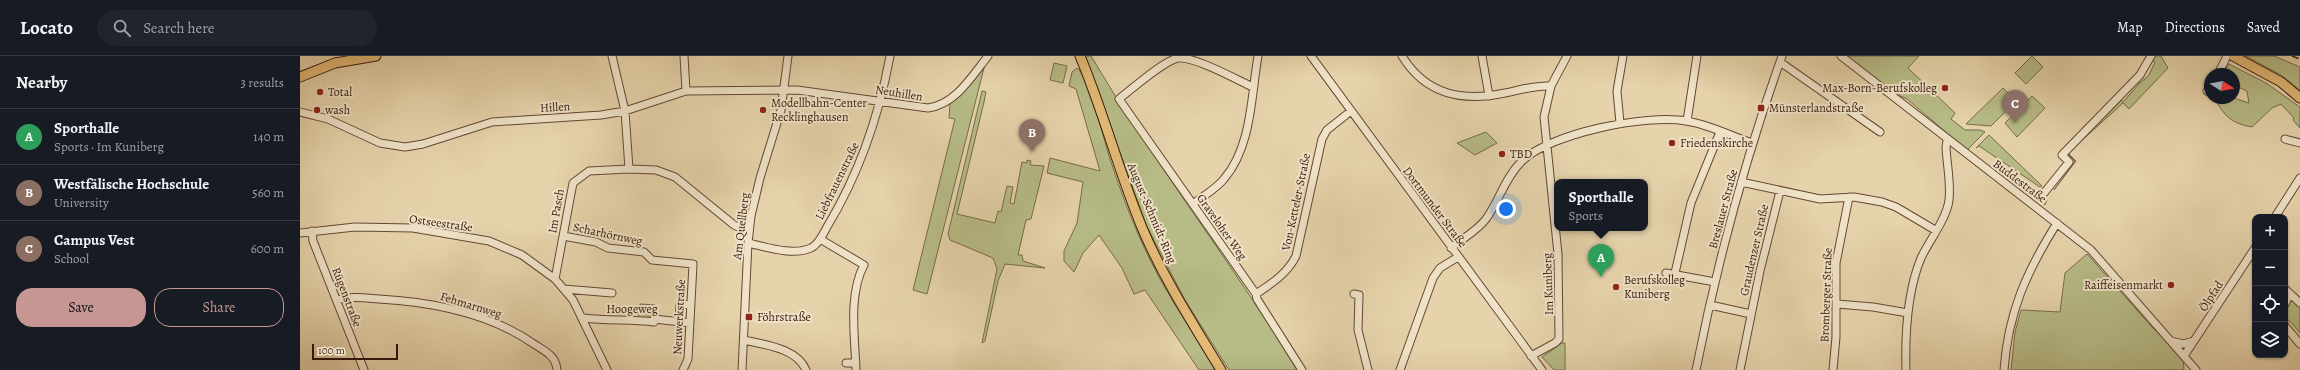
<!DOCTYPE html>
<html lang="en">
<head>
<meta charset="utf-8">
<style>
  body { margin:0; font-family:Alegreya,serif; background:#20242c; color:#f1f3f6 }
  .controls { position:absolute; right:12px; bottom:12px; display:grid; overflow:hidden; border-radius:8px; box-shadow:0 1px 3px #0004 }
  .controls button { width:36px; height:36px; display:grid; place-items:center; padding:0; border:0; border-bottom:1px solid #363941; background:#171b24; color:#f1f3f6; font:20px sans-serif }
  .compass { position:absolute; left:1904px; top:12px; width:36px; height:36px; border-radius:50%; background:#171b24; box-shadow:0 1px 3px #0004; rotate:101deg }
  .scale { position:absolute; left:12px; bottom:10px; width:86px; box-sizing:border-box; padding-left:4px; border:2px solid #371a0c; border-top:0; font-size:11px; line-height:14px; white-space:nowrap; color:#371a0c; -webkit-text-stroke:3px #efe2c8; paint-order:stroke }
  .you { position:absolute; left:1206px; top:153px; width:14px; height:14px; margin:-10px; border:3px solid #fff; border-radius:50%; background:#1a73e8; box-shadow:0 0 0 6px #1a73e833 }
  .badge { display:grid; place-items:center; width:26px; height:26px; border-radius:50%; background:#c59692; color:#fff; font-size:13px; font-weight:700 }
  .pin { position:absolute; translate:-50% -33px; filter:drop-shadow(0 1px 2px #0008) }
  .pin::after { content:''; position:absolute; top:21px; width:14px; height:12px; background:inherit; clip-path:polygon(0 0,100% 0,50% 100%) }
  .popup { position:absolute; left:1254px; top:123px; width:94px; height:52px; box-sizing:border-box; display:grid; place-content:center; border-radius:8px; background:#171b24; filter:drop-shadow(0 1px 3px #0005); font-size:13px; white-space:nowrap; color:#9ea1a6 }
  .popup b { font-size:15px; color:#f1f3f6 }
  .popup::after { content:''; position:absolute; left:50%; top:100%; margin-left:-8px; border:8px solid transparent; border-top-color:#171b24 }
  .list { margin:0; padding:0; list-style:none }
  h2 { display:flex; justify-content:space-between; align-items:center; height:52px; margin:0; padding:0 16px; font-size:17px }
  h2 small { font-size:13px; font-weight:400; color:#9ea1a6 }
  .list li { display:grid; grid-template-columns:26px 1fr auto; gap:12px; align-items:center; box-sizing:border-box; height:56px; padding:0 16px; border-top:1px solid #363941 }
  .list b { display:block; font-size:15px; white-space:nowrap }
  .list p { margin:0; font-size:13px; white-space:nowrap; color:#9ea1a6 }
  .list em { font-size:13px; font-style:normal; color:#9ea1a6 }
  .actions { display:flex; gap:8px; padding:12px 16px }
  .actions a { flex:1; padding:9px 0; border:1px solid #c59692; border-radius:16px; text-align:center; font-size:14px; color:#c59692 }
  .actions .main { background:#c59692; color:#111 }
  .icon { flex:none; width:22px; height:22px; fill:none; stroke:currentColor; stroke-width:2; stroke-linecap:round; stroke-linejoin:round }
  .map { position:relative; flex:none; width:2000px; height:314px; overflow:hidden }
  header { display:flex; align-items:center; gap:24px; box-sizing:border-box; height:56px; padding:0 20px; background:#171b24; border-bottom:1px solid #363941 }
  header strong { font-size:19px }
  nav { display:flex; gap:22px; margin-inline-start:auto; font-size:14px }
  .search { width:280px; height:36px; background:#20242c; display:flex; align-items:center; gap:10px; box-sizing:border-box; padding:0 14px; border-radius:22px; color:#9ea1a6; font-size:15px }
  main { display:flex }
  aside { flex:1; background:#171b24 }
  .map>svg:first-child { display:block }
  .green { fill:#b7bc87; stroke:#776b4a }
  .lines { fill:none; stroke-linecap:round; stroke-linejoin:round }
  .minor-casing { stroke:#634834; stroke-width:9 }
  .major-casing { stroke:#371a0c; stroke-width:11 }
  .minor { stroke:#efe2c8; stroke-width:7 }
  .major { stroke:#e3ba76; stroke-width:9 }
  .rail { stroke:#371a0c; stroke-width:1.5; stroke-dasharray:7 7; stroke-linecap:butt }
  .poi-dot { fill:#8f2418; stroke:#efe2c8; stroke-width:1.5 }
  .labels { text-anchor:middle; stroke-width:4; stroke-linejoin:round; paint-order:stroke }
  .poi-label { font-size:12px; fill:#371a0c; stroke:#efe2c8; text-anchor:start }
  .street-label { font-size:12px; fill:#371a0c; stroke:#efe2c8 }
</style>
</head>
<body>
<header>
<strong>Locato</strong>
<div class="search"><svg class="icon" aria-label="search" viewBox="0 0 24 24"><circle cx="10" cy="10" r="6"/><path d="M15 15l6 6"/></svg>Search here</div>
<nav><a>Map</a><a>Directions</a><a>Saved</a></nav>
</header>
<main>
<aside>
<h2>Nearby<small>3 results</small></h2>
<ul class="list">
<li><span class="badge" style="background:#2e9e5b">A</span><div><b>Sporthalle</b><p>Sports · Im Kuniberg</p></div><em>140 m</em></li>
<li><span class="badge" style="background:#8d6e63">B</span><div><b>Westfälische Hochschule</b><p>University</p></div><em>560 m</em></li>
<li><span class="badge" style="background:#8d6e63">C</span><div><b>Campus Vest</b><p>School</p></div><em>600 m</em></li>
</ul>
<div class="actions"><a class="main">Save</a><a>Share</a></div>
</aside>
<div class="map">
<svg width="2000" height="314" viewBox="0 0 2000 314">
  <rect width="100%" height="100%" fill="#e6d3ab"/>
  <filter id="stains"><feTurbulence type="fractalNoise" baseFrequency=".005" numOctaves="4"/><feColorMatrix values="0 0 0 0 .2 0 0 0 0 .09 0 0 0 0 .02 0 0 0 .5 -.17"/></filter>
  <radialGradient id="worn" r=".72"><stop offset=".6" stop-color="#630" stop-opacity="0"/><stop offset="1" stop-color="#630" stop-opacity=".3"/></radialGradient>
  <!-- green -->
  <path class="green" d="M785 0H791C854 108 933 207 997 314H929L885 244 847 171Z
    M1545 0H1619L1608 12 1655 57 1651 63 1665 74H1680L1685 76 1667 94 1607 43 1594 37Z
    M1732 0 1743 11 1726 28 1715 17Z
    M1854 0H1861L1868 12 1829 53 1823 47 1768 97 1776 105 1754 134 1775 105 1767 97 1820 43 1823 46 1839 28 1838 25 1840 27 1849 19 1855 6 1852 4Z
    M1946 0H1974L2000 11V34L1981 19Z
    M754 7 767 10 763 27 750 24Z
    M685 8 627 238 613 234 655 63 649 62 650 48 661 39Z
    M1929 8 1966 27 2000 51V72L1993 64 1994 62 1981 48 1972 52 1952 71C1930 67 1925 60 1914 42H1934L1949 47 1947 35 1934 29V18H1922Z
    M777 12C787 18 804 82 808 97 822 140 838 183 860 223 877 254 898 283 915 314H899L845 234 834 238 822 212 799 179 783 197 774 216 764 205V195L777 167 783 126 747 117 750 102 800 115 776 33 769 30 772 16Z
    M1703 32 1716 45 1691 70 1666 68Z
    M682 35 686 36 684 46 657 158 695 167 698 155 701 156 707 130 713 131 710 147 714 148 722 106 727 107V104L731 105 730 109 744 110 731 163 726 164 718 199H722L723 205 745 212 705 208 698 225 685 285 682 287 697 213 693 202 650 184 648 178Z
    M1732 40 1745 52 1717 81 1705 67Z
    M1186 76 1197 87 1175 99 1157 87Z
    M1689 79 1742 130 1740 131 1679 90 1676 92Z
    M1694 110 1747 144 1745 149Z
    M1787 198 1852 271 1883 301 1884 314H1711L1715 276 1721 254 1760 256 1765 217Z
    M1990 243 2000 248V277L1990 265H1985V252Z
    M340 248 355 249 354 262 348 261 347 264 338 263Z
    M1262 287H1265V314H1254L1242 301Z"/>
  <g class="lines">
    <!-- minor casing -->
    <g class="minor-casing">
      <path id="minor" d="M312 0 325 55 329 113 356 114 375 121 434 169 449 176
        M384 0 386 35
        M1011 0 1242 314
        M1102 0C1126 39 1162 46 1205 37 1220 34 1235 29 1251 30
        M1182 0 1189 40
        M1541 0 1791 194 1896 314
        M1480 6 1580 76
        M1918 18 1927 0
        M953 31C937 24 894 0 878 2 863 5 832 33 819 43L956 238 957 243 1002 314
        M1907 35 1910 32
        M0 56 28 63 80 87 105 91 123 88 192 66 301 59 325 55 386 35 497 34 628 52C656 48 672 20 688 0
        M1387 65 1397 0
        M1320 67 1317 35 1323 0
        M1985 83 2000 87
        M1441 126 1520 143 1554 141 1582 146 1596 151 1635 174
        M1744 137 1769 106 1762 99 1840 19 1851 0
        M893 148C903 140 916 133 924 123 952 90 951 40 958 0
        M1975 161 2000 122
        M12 175 13 185 64 314
        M0 177 55 171 113 172 189 185 222 199 255 223 273 244 307 314
        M263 180 296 186 308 192 344 196 352 204 393 208 388 303 383 314
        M520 183 564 209C548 239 555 281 556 314
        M448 187C466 191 493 200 511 192 519 188 523 178 527 171 559 118 579 60 590 0
        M1151 192C1163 182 1177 175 1186 163 1199 145 1205 122 1221 106 1249 77 1347 58 1386 65 1408 68 1431 80 1452 87
        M1366 217 1415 226
        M1375 217 1391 147 1420 76
        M255 223 273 127 289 115 329 113
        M264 233 312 237
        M1985 233 2000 247
        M956 238C972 227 987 218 996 200L1022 83 1027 74 1051 55
        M1054 238 1059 239 1058 274 1068 314
        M37 244C50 240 64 242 79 243 134 246 191 257 237 290 247 296 256 301 257 314
        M1537 248 1573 251 1608 257
        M1985 248 1990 238
        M1410 249 1451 258
        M284 262C308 265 330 263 354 266V263L390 267
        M379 266 380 248 391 249
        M1985 270 2000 288
        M444 284C465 289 497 292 506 314
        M1871 285 1883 288 1894 285
        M1231 300 1255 287 1259 283 1258 198 1244 61 1251 30 1267 0
        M1884 300 1955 192
        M546 307H556
        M442 314 448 187 451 160 460 122 481 54 488 0
        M1100 314 1133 222 1140 212 1158 201
        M1396 314C1417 207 1445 103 1482 0
        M1440 314 1460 215 1480 135
        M1533 314 1536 281V207L1549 141
        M1606 314C1605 278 1607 236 1621 202 1629 185 1647 162 1649 144 1651 128 1647 109 1646 92L1647 84
        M1704 314C1708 256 1727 215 1757 167"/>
    </g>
    <!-- major casing -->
    <g class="major-casing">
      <path id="major" d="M780 0C804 57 819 117 843 174 864 223 893 268 921 314
        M1933 0 1981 26 2000 42
        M0 21 35 7 76 0"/>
    </g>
    <!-- minor -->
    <use href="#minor" class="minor"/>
    <!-- major -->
    <use href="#major" class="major"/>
    <!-- rail -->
    <path class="rail" d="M1992 0 2000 3"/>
  </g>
  <!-- markers -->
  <g class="poi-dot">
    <circle cx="1645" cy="32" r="4"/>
    <circle cx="20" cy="36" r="4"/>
    <rect x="1457" y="48" width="8" height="8" rx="2"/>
    <circle cx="17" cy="54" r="4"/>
    <circle cx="463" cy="54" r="4"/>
    <circle cx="1372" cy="87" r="4"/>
    <circle cx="1202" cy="98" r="4"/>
    <circle cx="1871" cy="229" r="4"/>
    <circle cx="1316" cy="231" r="4"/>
    <rect x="445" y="257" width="8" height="8" rx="2"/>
  </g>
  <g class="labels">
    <!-- poi labels -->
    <g class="poi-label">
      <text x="1637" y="36" text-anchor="end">Max-Born-Berufskolleg</text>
      <text x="28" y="40">Total</text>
      <text x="471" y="51">Modellbahn-Center<tspan x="471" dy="14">Recklinghausen</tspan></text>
      <text x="1469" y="56">Münsterlandstraße</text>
      <text x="25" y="58">wash</text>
      <text x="1380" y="91">Friedenskirche</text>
      <text x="1210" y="102">TBD</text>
      <text x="1324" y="228">Berufskolleg<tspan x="1324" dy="14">Kuniberg</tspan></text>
      <text x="1863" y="233" text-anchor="end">Raiffeisenmarkt</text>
      <text x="457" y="265">Föhrstraße</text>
    </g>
    <!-- street labels -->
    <g class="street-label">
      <text transform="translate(599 37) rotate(9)" y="4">Neuhillen</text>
      <text transform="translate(255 51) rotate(-4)" y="4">Hillen</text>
      <text transform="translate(537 125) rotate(-64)" y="4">Liebfrauenstraße</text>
      <text transform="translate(1720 125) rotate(37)" y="4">Buddestraße</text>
      <text transform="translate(996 146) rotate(-78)" y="4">Von-Ketteler-Straße</text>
      <text transform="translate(1135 151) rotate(53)" y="4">Dortmunder Straße</text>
      <text transform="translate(1423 153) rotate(-75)" y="4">Breslauer Straße</text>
      <text transform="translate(256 155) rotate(-80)" y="4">Im Pasch</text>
      <text transform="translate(852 157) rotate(67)" y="4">August-Schmidt-Ring</text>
      <text transform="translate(141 167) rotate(8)" y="4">Ostseestraße</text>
      <text transform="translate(441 170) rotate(-83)" y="4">Am Quellberg</text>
      <text transform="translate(922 171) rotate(55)" y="4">Graveloher Weg</text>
      <text transform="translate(308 178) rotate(12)" y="4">Scharhörnweg</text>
      <text transform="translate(1454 194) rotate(-77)" y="4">Graudenzer Straße</text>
      <text transform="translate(1248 228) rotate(-92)" y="4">Im Kuniberg</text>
      <text transform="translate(1526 239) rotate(-88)" y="4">Bromberger Straße</text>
      <text transform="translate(1911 240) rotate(-57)" y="4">Ölpfad</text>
      <text transform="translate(47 241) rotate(69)" y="4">Rügenstraße</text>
      <text transform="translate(171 249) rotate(17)" y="4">Fehmarnweg</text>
      <text x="332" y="257">Hoogeweg</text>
      <text transform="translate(379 261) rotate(-87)" y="4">Neuwerkstraße</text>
    </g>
  </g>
  <rect width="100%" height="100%" filter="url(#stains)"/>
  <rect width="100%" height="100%" fill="url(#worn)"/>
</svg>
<div class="controls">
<button>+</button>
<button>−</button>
<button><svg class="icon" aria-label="locate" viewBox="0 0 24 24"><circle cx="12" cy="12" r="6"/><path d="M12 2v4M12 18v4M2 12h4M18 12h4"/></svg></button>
<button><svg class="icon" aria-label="layers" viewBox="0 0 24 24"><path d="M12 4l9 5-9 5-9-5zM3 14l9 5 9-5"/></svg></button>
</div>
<svg class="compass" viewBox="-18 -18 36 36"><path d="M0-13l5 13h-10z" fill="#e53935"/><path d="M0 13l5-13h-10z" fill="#9ea1a6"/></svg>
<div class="scale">100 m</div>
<div class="you"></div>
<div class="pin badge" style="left:1301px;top:221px;background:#2e9e5b">A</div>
<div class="popup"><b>Sporthalle</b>Sports</div>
<div class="pin badge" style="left:732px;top:96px;background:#8d6e63">B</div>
<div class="pin badge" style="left:1715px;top:67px;background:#8d6e63">C</div>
</div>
</main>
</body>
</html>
